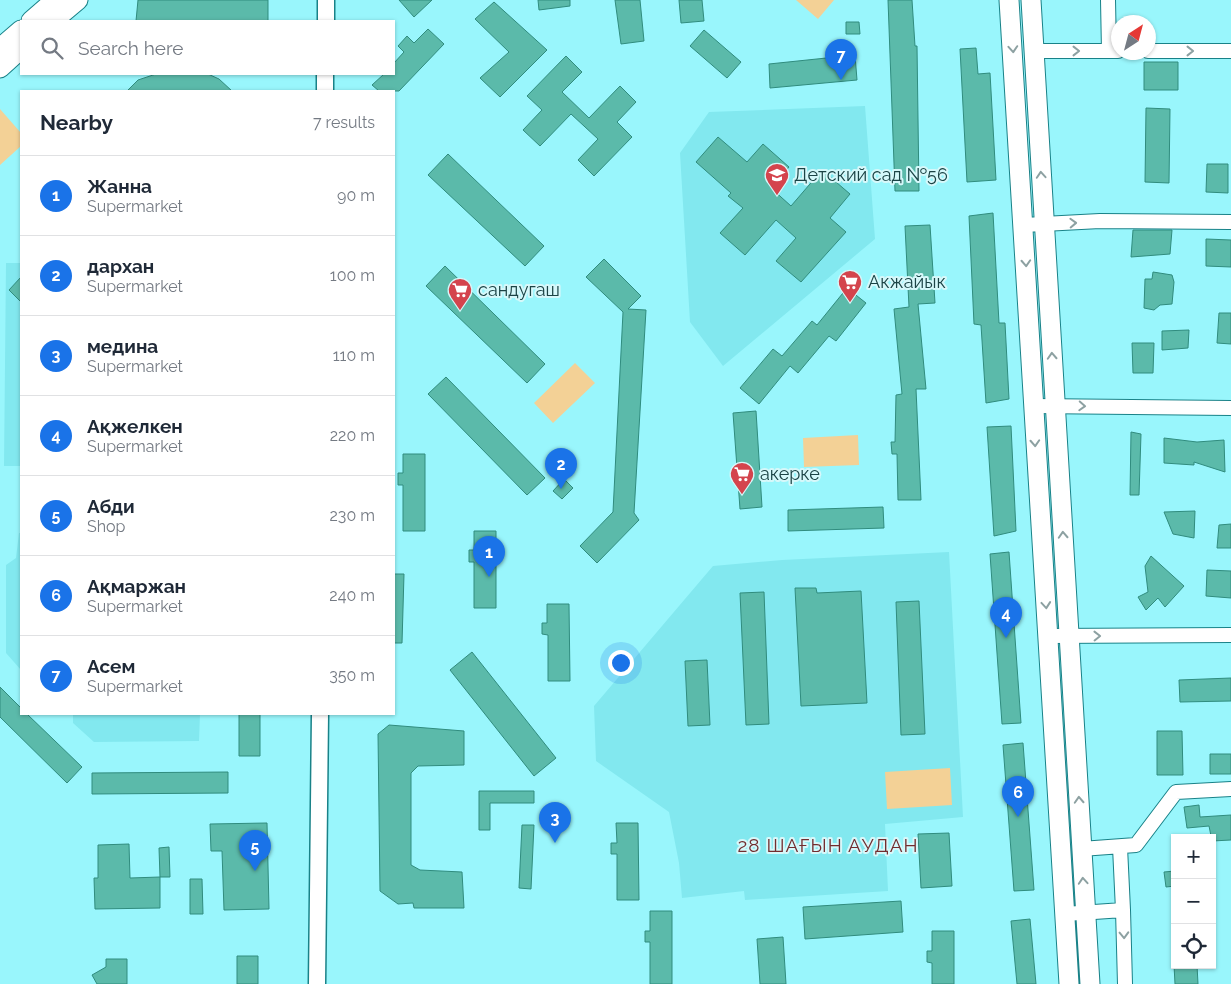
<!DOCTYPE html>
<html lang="en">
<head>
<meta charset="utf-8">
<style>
  body { margin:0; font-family:Raleway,sans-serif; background:#f2f2f3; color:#1f2937 }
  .controls { position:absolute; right:15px; bottom:15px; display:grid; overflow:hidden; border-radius:0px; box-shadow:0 1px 4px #0004 }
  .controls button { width:45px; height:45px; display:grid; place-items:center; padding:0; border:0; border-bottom:1px solid #e0e1e3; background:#fff; color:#1f2937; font:25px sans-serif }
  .compass { position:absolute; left:1111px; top:15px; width:45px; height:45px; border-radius:50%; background:#fff; box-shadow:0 1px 4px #0004; rotate:36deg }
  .you { position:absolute; left:620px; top:662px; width:18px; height:18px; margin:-12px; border:4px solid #fff; border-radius:50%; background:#1a73e8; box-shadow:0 0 0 8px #1a73e833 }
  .badge { display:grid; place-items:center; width:32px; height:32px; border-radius:50%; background:#1a73e8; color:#fff; font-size:16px; font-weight:700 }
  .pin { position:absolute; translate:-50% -41px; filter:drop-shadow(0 1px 2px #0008) }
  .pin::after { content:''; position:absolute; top:26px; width:18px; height:15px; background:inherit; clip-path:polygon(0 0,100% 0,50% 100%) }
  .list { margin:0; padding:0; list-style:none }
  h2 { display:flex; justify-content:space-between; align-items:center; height:65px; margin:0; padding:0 20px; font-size:21px }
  h2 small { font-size:16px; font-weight:400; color:#747a83 }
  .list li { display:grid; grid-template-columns:32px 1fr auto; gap:15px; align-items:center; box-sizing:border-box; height:80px; padding:0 20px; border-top:1px solid #e0e1e3 }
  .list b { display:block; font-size:19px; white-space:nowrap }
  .list p { margin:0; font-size:16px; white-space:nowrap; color:#747a83 }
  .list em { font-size:16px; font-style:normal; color:#747a83 }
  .icon { flex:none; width:28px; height:28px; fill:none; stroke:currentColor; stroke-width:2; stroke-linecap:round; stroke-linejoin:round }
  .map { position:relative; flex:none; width:1231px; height:984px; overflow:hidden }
  .search { position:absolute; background:#fff; box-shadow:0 1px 4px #0004; left:20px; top:20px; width:375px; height:55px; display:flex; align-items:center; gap:12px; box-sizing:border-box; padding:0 18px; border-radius:0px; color:#747a83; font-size:19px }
  .panel { position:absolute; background:#fff; box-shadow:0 1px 4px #0004; left:20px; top:90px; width:375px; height:625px; border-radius:0px }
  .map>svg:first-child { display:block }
  .built { fill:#82e8ef }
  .green { fill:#f3d196 }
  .building { fill:#5bbaaa; stroke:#308c7e }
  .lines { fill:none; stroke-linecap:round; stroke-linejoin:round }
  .minor-casing { stroke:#198288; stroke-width:16 }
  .tertiary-casing { stroke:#198288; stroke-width:19 }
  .secondary-casing { stroke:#198288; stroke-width:21 }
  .minor { stroke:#fff; stroke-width:14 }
  .tertiary { stroke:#fff; stroke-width:16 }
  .secondary { stroke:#fff; stroke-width:19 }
  .oneway { stroke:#8da1a2 }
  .labels { text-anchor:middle; stroke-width:4; stroke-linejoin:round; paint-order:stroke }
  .poi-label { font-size:18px; fill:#1b4345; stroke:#d6f8fa; text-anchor:start }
  .neighbourhood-label { font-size:19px; letter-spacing:1px; fill:#722c2e; stroke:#d6f8fa }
</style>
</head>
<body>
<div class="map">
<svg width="1231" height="984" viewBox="0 0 1231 984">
  <rect width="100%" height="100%" fill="#99f6fc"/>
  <!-- built -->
  <path class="built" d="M865 106 875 239 723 366 690 322 680 153 709 112Z
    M6 263H21V466H4Z
    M19 533H21V670L6 653V565L16 558Z
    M949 552 963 817 885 824 888 891 745 900 744 891 682 898 679 863 669 812 596 761 594 706 713 566 782 560Z
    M73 714H200L199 741 94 742 73 723Z"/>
  <!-- green -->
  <path class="green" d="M796 0H834L818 19Z
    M0 109 21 133V146L0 165Z
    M575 363 595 383 553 423 534 403Z
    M858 435 859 465 804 467 803 438Z
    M950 768 952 805 887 809 885 772Z"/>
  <!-- building -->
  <path class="building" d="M138 0H268V21H136Z
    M399 0H432L414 17Z
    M538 0H570V6L539 10Z
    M615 0H640L644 41 621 44Z
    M679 0H702L704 21 681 23Z
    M888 0H912L915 46H917L919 191H895Z
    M494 2 547 50 500 97 480 78 509 52 475 19Z
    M846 22H859L860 34H846Z
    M428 29 444 44 399 91H379L372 85 384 74H394V63L404 52 398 46 407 36 414 43Z
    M704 30 741 62 727 78 690 46Z
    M976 48 978 74 990 73 996 180 967 182 960 49Z
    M855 55 857 80 770 88 769 64Z
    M566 56 582 72 562 92 589 118 620 86 636 102 617 122 632 137 594 176 578 160 598 139 571 114 540 146 523 130 542 110 527 96Z
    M1144 62H1178V90H1144Z
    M156 74H208L219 79 232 91H127L138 80Z
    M1146 108 1170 109 1169 183 1145 182Z
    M718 137 747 162 763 144 789 167 771 188 791 206 822 170 850 194 830 218 846 232 801 282 776 261 796 238 776 220 745 255 720 233 743 208 728 196 731 193 696 162Z
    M448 154 544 246 525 266 428 175Z
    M1207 164H1228V193L1206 192Z
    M993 213 999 323H1005L1009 399 986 403 981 325 974 324 969 216Z
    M930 225 935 303 918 304 926 389H916L921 500H898L897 454H892L891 442H895L896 395 902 394 894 309 909 307 905 226Z
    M1133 230H1172L1170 254 1131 257Z
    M1206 239 1231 240V267L1206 266Z
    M604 259 641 296 628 309 646 310 634 513 639 520 597 563 580 546 613 512 623 312 586 277Z
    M445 266 545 364 527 383 426 286Z
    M1153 272 1172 275 1174 282 1172 304 1160 305 1154 310 1144 308 1145 279H1152Z
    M21 277V302L9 290Z
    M847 288 866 303 836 341 829 336 798 373 790 366 759 404 740 388 773 349 782 356 812 321 817 325Z
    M1219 313H1231V344L1217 343Z
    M1189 330 1188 348 1162 350V331Z
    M1132 343H1154L1153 373H1133Z
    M446 377 545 478 527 495 428 394Z
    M756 411 762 507 740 509 733 413Z
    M1011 426 1016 531 994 536 987 427Z
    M1131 432 1141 434 1139 495H1130Z
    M1164 438 1197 442 1224 440 1225 472 1194 462V465L1164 463Z
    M403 454H425V531H403V485H398V473H403Z
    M564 479 573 488 562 499 553 491Z
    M883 507 884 528 788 531V510Z
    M1195 511 1194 538 1173 534 1164 512Z
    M1231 524V548H1217L1219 525Z
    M474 531H496V608H474V562H469V550H474Z
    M1009 552 1021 723 1002 724 990 554Z
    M1151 556 1184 586 1165 607 1158 598 1146 610 1138 597 1148 592 1145 566Z
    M1207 570 1231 571V598L1206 596Z
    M394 574H404L402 643H394Z
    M795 588H816L817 593 861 591 867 703 801 706Z
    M764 592 769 724 746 725 740 593Z
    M919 601 925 734 901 735 896 602Z
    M547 604H569L570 681H548V635L542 634V623H547Z
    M472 652 556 758 534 776 450 670Z
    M707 660 710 725 688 726 685 661Z
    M1231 678V701L1180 702 1179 680Z
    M0 687 21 708V714H27L82 767 67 783 0 717Z
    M239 714H260V756H239Z
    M389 725 464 731V765L418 766 411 773V865L420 870 462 872 464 908H414L413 903 398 904 380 891 378 734Z
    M1157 731H1182L1183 775H1157Z
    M1023 743 1034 890 1014 891 1003 745Z
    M1210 754H1231V774H1210Z
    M228 772V793L92 794V773Z
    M479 791H534V803H490V830H479Z
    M1199 805 1200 817 1231 815V840L1212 841 1209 826 1187 828 1184 807Z
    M267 823 269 909 224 910 222 851H211L210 824Z
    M616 823H638L639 900H617V854H611V843H617Z
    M522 825H534L531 889 519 888Z
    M949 833 952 886 921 888 918 834Z
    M129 844 130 878 160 877V908L95 909 94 878H98V845Z
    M169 847 170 877H160L159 848Z
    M1175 871V886L1166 887 1164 872Z
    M190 879H202L203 914H190Z
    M901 901 903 932 805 939 803 907Z
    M650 911H672V984H650V942H645V931H650Z
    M1030 919 1036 984H1017L1011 921Z
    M932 931H954V984H932V963L927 962V951H932Z
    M783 937 786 984H760L757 939Z
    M237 956H258V984H237Z
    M106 959H127V984H97L92 975 106 967Z
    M1174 965H1197L1198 984H1175Z"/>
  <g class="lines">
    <!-- minor casing -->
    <g class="minor-casing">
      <path id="minor" d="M1108 0 1109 51
        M1033 51H1118
        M1148 51H1231
        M1024 225 1100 221 1231 222
        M1033 406 1231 408
        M1049 636 1231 635
        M1120 847 1123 910
        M1081 849 1136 845 1176 792 1231 789
        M1065 914 1123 910 1125 984"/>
    </g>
    <!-- tertiary casing -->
    <g class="tertiary-casing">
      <path id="tertiary" d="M326 21V0
        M325 91V74
        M317 984 320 714"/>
    </g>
    <!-- secondary casing -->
    <g class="secondary-casing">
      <path id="secondary" d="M1009 0 1069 984
        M1031 0 1090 984
        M31 21 55 0
        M53 21 78 0
        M0 48 21 30
        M0 68 21 49"/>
    </g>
    <!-- minor -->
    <use href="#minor" class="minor"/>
    <!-- tertiary -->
    <use href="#tertiary" class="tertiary"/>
    <!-- secondary -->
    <use href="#secondary" class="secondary"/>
  </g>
  <!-- one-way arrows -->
  <defs><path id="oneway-chevron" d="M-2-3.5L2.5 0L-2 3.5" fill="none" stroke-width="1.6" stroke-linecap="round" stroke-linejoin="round" transform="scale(1.25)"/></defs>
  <g class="oneway">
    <use href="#oneway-chevron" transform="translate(1013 49) rotate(86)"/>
    <use href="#oneway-chevron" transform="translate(1076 51)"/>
    <use href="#oneway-chevron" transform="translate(1190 51)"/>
    <use href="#oneway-chevron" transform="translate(1041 175) rotate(-94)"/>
    <use href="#oneway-chevron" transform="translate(1073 223) rotate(-2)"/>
    <use href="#oneway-chevron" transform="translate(1026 263) rotate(87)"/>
    <use href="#oneway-chevron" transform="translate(1052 356) rotate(-93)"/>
    <use href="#oneway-chevron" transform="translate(1082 406) rotate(3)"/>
    <use href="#oneway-chevron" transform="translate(1035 443) rotate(87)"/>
    <use href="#oneway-chevron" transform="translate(1063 535) rotate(-93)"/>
    <use href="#oneway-chevron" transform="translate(1046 605) rotate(85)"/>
    <use href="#oneway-chevron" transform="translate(1097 636) rotate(-1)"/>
    <use href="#oneway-chevron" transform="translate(1079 800) rotate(-93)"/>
    <use href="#oneway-chevron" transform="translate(1083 881) rotate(-94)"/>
    <use href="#oneway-chevron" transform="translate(1124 935) rotate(88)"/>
  </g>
  <!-- icons -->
  <defs>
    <g id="school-pin" transform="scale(1.25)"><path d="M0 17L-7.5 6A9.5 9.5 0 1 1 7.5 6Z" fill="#d4444d" stroke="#d6f8fa"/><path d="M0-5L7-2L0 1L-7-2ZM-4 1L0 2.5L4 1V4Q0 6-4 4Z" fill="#fff"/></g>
    <g id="supermarket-pin" transform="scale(1.25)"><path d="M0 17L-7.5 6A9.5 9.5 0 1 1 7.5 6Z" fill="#d4444d" stroke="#d6f8fa"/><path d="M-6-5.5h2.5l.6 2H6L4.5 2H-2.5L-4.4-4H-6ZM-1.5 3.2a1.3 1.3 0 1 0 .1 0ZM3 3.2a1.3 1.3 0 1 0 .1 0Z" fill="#fff"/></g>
  </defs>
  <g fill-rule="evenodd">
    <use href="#school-pin" x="777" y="175"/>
    <use href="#supermarket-pin" x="850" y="282"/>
    <use href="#supermarket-pin" x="460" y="290"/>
    <use href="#supermarket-pin" x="742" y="474"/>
  </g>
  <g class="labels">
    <!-- poi labels -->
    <g class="poi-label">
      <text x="794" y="181">Детский сад №56</text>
      <text x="868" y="288">Акжайык</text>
      <text x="478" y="296">сандугаш</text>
      <text x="760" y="480">акерке</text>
    </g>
    <!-- neighbourhood labels -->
    <g class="neighbourhood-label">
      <text x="828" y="852">28 ШАҒЫН АУДАН</text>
    </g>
  </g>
</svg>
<div class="controls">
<button>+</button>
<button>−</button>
<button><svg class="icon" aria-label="locate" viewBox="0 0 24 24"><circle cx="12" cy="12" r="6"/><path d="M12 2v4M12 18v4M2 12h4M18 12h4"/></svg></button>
</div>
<svg class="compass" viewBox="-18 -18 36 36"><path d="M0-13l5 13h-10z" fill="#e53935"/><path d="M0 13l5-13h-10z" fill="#747a83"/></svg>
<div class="you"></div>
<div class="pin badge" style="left:489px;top:577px">1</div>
<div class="pin badge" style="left:561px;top:489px">2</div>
<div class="pin badge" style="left:555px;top:843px">3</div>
<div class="pin badge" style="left:1006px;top:638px">4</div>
<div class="pin badge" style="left:255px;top:871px">5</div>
<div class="pin badge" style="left:1018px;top:817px">6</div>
<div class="pin badge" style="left:841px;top:80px">7</div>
<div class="search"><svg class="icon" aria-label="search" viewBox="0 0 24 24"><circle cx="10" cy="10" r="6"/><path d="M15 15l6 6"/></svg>Search here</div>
<section class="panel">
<h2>Nearby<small>7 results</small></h2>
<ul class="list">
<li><span class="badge">1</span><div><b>Жанна</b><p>Supermarket</p></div><em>90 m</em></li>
<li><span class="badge">2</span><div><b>дархан</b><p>Supermarket</p></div><em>100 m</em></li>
<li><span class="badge">3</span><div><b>медина</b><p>Supermarket</p></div><em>110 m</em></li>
<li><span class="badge">4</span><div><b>Ақжелкен</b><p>Supermarket</p></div><em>220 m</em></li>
<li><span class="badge">5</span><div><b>Абди</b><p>Shop</p></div><em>230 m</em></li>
<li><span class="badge">6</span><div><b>Ақмаржан</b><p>Supermarket</p></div><em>240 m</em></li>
<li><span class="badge">7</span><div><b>Асем</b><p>Supermarket</p></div><em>350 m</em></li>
</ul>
</section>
</div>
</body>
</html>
